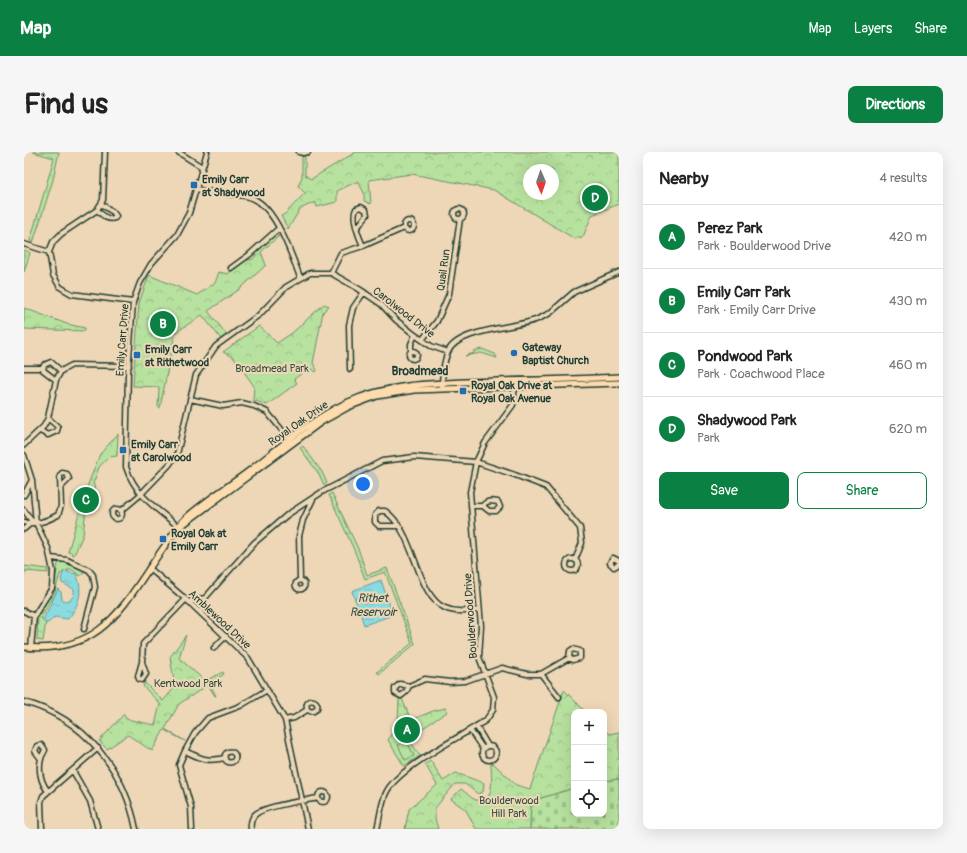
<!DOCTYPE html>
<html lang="en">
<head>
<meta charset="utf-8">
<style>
  body { margin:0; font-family:Pangolin,sans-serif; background:#f6f6f6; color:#222 }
  .controls { position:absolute; right:12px; bottom:12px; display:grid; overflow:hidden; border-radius:8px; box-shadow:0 4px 16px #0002 }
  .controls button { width:36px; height:36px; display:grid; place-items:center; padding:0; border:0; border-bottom:1px solid #e0e0e0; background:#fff; color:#222; font:20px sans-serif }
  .compass { position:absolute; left:499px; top:12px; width:36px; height:36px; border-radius:50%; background:#fff; box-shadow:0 4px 16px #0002; rotate:178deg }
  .you { position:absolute; left:339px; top:332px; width:14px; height:14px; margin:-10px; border:3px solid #fff; border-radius:50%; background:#1a73e8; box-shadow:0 0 0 6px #1a73e833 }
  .badge { display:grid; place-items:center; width:26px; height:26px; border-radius:50%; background:#0b8043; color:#fff; font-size:13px; font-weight:700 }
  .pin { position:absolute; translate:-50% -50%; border:2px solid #fff; box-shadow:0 1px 4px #0006 }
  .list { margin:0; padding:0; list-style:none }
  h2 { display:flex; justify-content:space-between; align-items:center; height:52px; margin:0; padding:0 16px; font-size:17px }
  h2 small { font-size:13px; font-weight:400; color:#767676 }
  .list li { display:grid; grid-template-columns:26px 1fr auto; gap:12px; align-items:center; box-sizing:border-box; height:64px; padding:0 16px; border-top:1px solid #e0e0e0 }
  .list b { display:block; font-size:15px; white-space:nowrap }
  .list p { margin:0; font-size:13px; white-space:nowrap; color:#767676 }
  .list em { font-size:13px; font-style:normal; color:#767676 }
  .actions { display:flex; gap:8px; padding:12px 16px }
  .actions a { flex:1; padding:9px 0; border:1px solid #0b8043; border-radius:8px; text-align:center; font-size:14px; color:#0b8043 }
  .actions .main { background:#0b8043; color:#fff }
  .icon { flex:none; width:22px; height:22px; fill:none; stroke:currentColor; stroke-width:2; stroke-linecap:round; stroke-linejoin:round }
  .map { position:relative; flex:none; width:595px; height:677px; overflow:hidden; border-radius:8px }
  header { display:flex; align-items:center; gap:24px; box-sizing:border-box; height:56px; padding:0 20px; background:#0b8043; color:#fff }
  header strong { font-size:19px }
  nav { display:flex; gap:22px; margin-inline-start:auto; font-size:14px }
  .intro { display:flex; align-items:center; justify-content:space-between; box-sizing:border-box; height:96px; padding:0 24px }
  h1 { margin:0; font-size:28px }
  .button { padding:10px 18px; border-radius:8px; background:#0b8043; color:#fff; font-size:14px; font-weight:700 }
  main { display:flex; gap:24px; padding:0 24px }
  aside { flex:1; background:#fff; border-radius:8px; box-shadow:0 4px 16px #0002 }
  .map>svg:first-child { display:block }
  .cemetery { fill:url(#cemetery-stones); stroke:#6b8f69 }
  .park { fill:url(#park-crowns); stroke:#6b8f69; fill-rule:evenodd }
  .garden { fill:#b7e19e; stroke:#6b8f69 }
  .water { fill:url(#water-ripples); stroke:#5f9c9b }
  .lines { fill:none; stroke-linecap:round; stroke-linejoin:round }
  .minor-casing { stroke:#1f3d34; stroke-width:7 }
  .major-casing { stroke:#1f3d34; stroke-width:8 }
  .minor { stroke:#eed7b6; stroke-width:4 }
  .major { stroke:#fedbac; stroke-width:5 }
  .poi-dot { fill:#1f6fb2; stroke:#eed7b6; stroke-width:1.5 }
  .labels { text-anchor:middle; stroke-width:4; stroke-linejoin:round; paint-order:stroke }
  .poi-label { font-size:11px; font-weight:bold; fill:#1f3d34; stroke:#eed7b6; text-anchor:start }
  .street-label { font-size:11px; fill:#1f3d34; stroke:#eed7b6 }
  .park-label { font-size:11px; fill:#2e4d3f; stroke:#eed7b6 }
  .neighbourhood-label { font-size:12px; font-weight:bold; fill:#1f3d34; stroke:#eed7b6 }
  .water-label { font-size:12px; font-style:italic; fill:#2a4d45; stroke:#eed7b6 }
</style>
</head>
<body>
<header>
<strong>Map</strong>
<nav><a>Map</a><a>Layers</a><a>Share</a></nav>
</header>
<div class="intro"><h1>Find us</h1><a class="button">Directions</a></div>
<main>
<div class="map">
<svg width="595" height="677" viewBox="0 0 595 677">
  <defs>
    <pattern id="cemetery-stones" width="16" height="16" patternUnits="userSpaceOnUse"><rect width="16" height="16" fill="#b7e19e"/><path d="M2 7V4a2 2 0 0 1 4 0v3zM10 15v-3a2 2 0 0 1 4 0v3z" fill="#9dc289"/></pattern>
    <pattern id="park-crowns" width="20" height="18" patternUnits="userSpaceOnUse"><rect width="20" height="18" fill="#b7e19e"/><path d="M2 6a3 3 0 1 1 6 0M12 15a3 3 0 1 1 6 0" fill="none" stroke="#9dc289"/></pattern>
    <pattern id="water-ripples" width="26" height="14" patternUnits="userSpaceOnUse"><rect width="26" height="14" fill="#8adbe0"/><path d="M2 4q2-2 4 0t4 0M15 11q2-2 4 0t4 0" fill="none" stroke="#77bdc1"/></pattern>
  </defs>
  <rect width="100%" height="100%" fill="#eed7b6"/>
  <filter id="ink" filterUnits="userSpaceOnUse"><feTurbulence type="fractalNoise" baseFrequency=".025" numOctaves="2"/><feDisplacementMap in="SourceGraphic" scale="8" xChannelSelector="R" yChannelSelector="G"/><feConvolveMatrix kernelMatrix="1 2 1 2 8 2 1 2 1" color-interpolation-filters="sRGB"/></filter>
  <g filter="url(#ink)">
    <!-- cemetery -->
    <path class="cemetery" d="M595 627V677H506L507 649 550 636V662H580V629Z"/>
    <!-- park -->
    <path class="park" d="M9 0H35L29 28 9 91 6 89 30 6Z
      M332 0H595V52L568 63 559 85 551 87 470 38 388 22 345 28 347 52 340 49V41L334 29 313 39V50L293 55 291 50 276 57 264 77 257 64 261 62 281 41 274 34 278 25V4L281 5V23L287 27ZM505 18H529V42H505Z
      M250 83 255 84 237 100 242 113 216 137 184 159 203 183 197 187 178 163 151 181 136 256 134 255 135 235 109 234 115 151 125 123 173 143 191 131 195 120 204 122 215 110 229 107 239 91Z
      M1 98 6 101 0 120V100Z
      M300 152 305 154 299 160 289 211 293 218 292 220 285 216 270 227 273 231 243 253 229 248 230 234 210 206 199 200 235 174 253 191 268 181Z
      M0 156 43 172 61 176V179L0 177Z
      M94 282 93 304 85 305 75 315 69 332 71 334 62 356 59 383 50 403 44 400 61 340 76 302Z
      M279 294 298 320 303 331 300 333 295 322 276 296Z
      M308 341 335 399 343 423 363 416 391 492 355 522 353 520 388 491 361 420 341 427 331 400 305 343Z
      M36 409 43 410 59 417 60 421 56 424 47 417 36 422 31 440 17 466 22 469 19 489 13 488 14 464 30 435 34 412Z
      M0 414 24 417V421L1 419 0 423Z
      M162 483 155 506 181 529 199 520 200 522 186 532 192 544H191L184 533 155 552 141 577 161 589 140 578 128 599 104 583 83 597 75 589 100 562 102 567 131 573 136 552 119 534 121 531 139 549 151 535 146 505Z
      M540 538 562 560H550V636L507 649 506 677H452L442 658 427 647 437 637C442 640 446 646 452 648 472 654 467 622 467 612L469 611 492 633 506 637Z
      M375 547H378L387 568 409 559 422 556 423 560 384 586 396 604 380 614 364 588 374 570Z
      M580 577 585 582 595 580V627L580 629Z
      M407 609 419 629 432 621 460 631 459 640 454 642 441 632H431L411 656V667L414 677H381L385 657 413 633 401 612Z"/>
    <!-- garden -->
    <path class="garden" d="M458 197 471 202 473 206 457 201 441 204 450 201V199Z
      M383 589 390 604 381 608 374 593Z"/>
    <!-- water -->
    <path class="water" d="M40 419 52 422C60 437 55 454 44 467L31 465 24 471H21L19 468 34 437 37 440 38 448C47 451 51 444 50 437L38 431 37 427Z
      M357 428 369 463 340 473 336 460 330 462 328 455 333 453 328 439Z"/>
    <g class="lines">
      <!-- minor casing -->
      <g class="minor-casing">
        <path id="minor" d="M81 0 79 48 73 58 37 82 29 90 25 100 29 123 36 135 48 142 109 150
          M154 0 178 15
          M275 0 279 1 284 0
          M173 37C190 43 208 40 225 45 251 52 267 102 276 125
          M430 62a5 5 0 1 1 10 0a5 5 0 1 1-10 0Z
          M73 58C79 63 83 69 91 66L92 64 89 60 77 52
          M380 74a5 5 0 1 1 10 0a5 5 0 1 1-10 0Z
          M333 76 343 63 342 58 337 55 332 57C327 66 335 85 339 94
          M0 92 25 100
          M207 116 225 103 254 77
          M307 121 317 101 339 94 380 76
          M398 188 413 169 425 142 436 67
          M385 203a4 4 0 1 1 8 0a4 4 0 1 1-8 0Z
          M387 200V192L391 183
          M0 216H19
          M326 217 325 173 329 156 340 140
          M32 228 19 218 20 213 27 210 37 219
          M418 237C418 225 419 211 424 200 433 177 493 176 514 167L526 161 550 140 595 120
          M166 247 199 254 218 251 230 254 243 260 267 289
          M16 279 24 283 33 279 34 275 24 266
          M0 293 20 274 24 266 32 228 37 219 48 213 105 214
          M0 303 8 328 12 371 24 396 29 419 28 436 10 464 7 496
          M0 343 8 328
          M447 354H459C462 348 468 349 474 350L476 355 472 359H465L459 354
          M88 362a5 5 0 1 1 10 0a5 5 0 1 1-10 0Z
          M0 358 7 368 12 371
          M97 359 116 343 145 313 153 302 172 223 192 194 235 163 262 135 286 121H307L335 137 357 152 372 168 391 183 407 194 424 200
          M0 370C11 374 24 368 34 363L37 354 36 324 38 321 43 322 45 327 37 335
          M373 374H355L351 370V363L355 359H361C392 380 392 444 421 456 432 461 444 459 455 458
          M155 375C133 357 111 343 102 315L104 221 109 150 116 131 127 112 153 83 165 61 183 0
          M0 377 6 372
          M27 406 43 408 65 418 69 423 71 435 60 477
          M542 413a6 6 0 1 1 12 0a6 6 0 1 1-12 0Z
          M595 409 589 406 586 411 590 415 595 412
          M125 416 165 450 224 506 261 568 284 677
          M276 428 275 384 279 368 289 347
          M271.5 433a4.5 4.5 0 1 1 9 0a4.5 4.5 0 1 1-9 0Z
          M165 450 181 446
          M0 459 10 464
          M177 461 181 446 230 391 263 363 298 340 358 309 390 305 452 310 491 323 522 335 556 376 558 391 551 408
          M190 496 202 484
          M118 510 119 492 162 447
          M118 510 122 522 118 528 115 527 114 524Z
          M517 522 535 545
          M385 534 382 540 377 544 371 541V536L376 532 385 534 401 527 426 530 441 529 478 516 503 522H517L545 506 549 508 556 506V499L549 497 546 499 545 506
          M282.5 554a5.5 5.5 0 1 1 11 0a5.5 5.5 0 1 1-11 0Z
          M0 550C60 566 100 617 112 677
          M261 568 270 566 283 558
          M452 574 464 594
          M446 578 459 597
          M458 601a7 7 0 1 1 14 0a7 7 0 1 1-14 0Z
          M161 599C178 607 182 610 201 606
          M200.5 605a5.5 5.5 0 1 1 11 0a5.5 5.5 0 1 1-11 0Z
          M17 607 11 599 13 594 17 593 21 598C20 601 17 604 17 607 14 618 17 631 24 639
          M49 619 66 649 74 677
          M294 645a5 5 0 1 1 10 0a5 5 0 1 1-10 0Z
          M18 677 17 650 19 644 74 596
          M168 677 167 655 155 613 161 599 171 581 184 566 216 554 243 538
          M227 677C226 671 228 664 233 661 245 653 279 649 294 646
          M353 677C356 665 357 652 362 641 373 616 437 585 462 568L469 558 470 545 455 505 457 474 446 340 452 310 461 291 489 253 491 233"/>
      </g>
      <!-- major casing -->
      <g class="major-casing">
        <path id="major" d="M157 374 297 270 324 255 353 244 390 238 595 231
          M0 495C81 503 99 452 140 395 146 387 153 375 161 367 180 349 204 335 225 319 256 295 286 268 322 251 370 229 421 231 473 229 514 228 554 227 595 225"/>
      </g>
      <!-- minor -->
      <use href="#minor" class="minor"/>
      <!-- major -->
      <use href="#major" class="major"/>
    </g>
  </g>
  <!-- markers -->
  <g class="poi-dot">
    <rect x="166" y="29" width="8" height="8" rx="2"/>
    <circle cx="490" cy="201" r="4"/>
    <rect x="109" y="199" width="8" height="8" rx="2"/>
    <rect x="435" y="235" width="8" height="8" rx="2"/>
    <rect x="95" y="294" width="8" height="8" rx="2"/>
    <rect x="135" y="383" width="8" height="8" rx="2"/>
  </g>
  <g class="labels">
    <!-- poi labels -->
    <g class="poi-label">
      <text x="178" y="31">Emily Carr<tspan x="178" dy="13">at Shadywood</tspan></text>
      <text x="498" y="199">Gateway<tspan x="498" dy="13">Baptist Church</tspan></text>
      <text x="121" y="201">Emily Carr<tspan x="121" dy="13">at Rithetwood</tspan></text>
      <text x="447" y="237">Royal Oak Drive at<tspan x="447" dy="13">Royal Oak Avenue</tspan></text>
      <text x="107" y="296">Emily Carr<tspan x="107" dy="13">at Carolwood</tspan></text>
      <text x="147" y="385">Royal Oak at<tspan x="147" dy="13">Emily Carr</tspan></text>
    </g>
    <!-- street labels -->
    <g class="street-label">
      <text transform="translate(419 118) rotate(-82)" y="4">Quail Run</text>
      <text transform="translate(380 160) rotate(38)" y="4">Carolwood Drive</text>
      <text transform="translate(98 188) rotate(-86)" y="4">Emily Carr Drive</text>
      <text transform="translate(274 271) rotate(-35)" y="4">Royal Oak Drive</text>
      <text transform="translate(446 464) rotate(-94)" y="4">Boulderwood Drive</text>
      <text transform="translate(196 467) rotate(43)" y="4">Amblewood Drive</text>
    </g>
    <!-- park labels -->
    <g class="park-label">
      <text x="248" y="220">Broadmead Park</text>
      <text x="164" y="535">Kentwood Park</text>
      <text x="485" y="652">Boulderwood<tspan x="485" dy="13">Hill Park</tspan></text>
    </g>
    <!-- neighbourhood labels -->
    <g class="neighbourhood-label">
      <text x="396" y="223">Broadmead</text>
    </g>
    <!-- water labels -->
    <g class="water-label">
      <text x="349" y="450">Rithet<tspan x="349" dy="14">Reservoir</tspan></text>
    </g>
  </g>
</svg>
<div class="controls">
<button>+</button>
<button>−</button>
<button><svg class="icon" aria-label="locate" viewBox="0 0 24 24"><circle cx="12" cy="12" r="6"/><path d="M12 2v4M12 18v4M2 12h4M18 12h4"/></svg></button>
</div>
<svg class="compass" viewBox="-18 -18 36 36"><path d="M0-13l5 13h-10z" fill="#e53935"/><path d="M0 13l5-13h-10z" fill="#767676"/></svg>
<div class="you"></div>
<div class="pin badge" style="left:383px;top:578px">A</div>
<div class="pin badge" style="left:139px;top:172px">B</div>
<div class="pin badge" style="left:62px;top:348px">C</div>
<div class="pin badge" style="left:571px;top:46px">D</div>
</div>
<aside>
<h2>Nearby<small>4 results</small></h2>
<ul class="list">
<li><span class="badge">A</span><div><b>Perez Park</b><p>Park · Boulderwood Drive</p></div><em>420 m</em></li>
<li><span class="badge">B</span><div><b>Emily Carr Park</b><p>Park · Emily Carr Drive</p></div><em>430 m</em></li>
<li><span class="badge">C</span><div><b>Pondwood Park</b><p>Park · Coachwood Place</p></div><em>460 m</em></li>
<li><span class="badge">D</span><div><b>Shadywood Park</b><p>Park</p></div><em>620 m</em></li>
</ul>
<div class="actions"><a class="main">Save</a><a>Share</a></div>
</aside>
</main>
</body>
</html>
